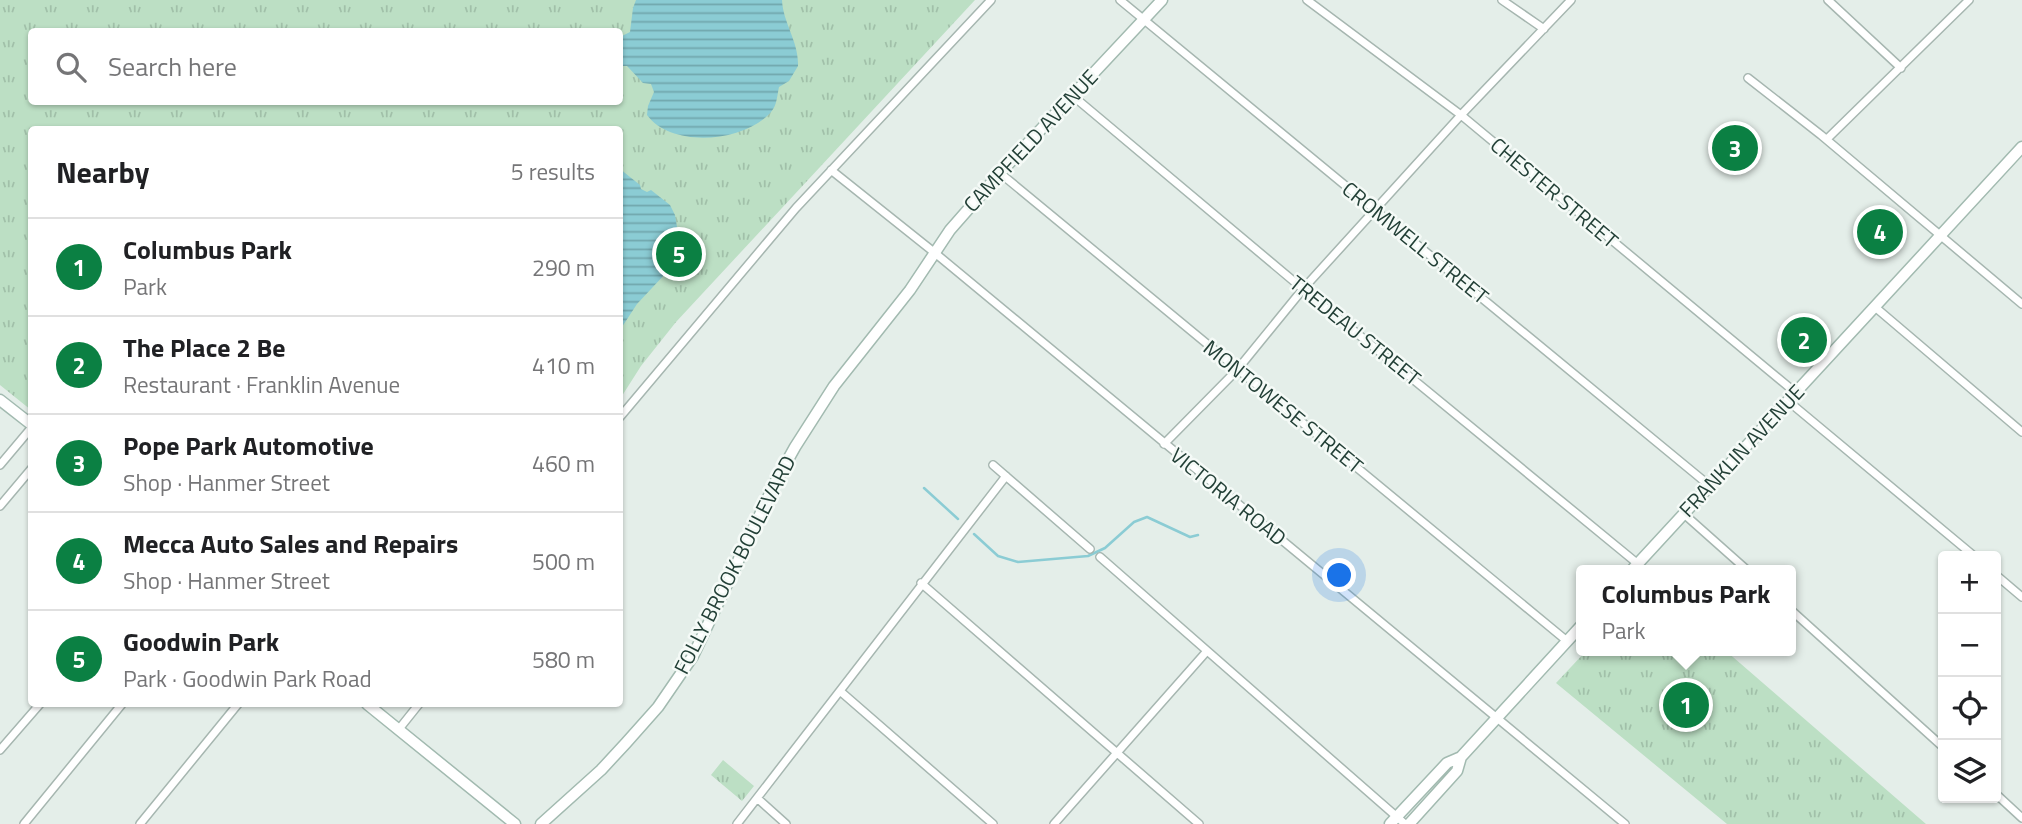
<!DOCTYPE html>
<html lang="en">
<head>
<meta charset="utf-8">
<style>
  body { margin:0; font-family:"Titillium Web",sans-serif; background:#f2f2f2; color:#202124 }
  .controls { position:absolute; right:21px; bottom:21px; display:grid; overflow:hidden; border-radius:7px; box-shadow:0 2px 5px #0004 }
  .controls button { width:63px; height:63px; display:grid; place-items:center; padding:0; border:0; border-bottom:2px solid #e0e0e0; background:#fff; color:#202124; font:35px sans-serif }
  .you { position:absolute; left:1340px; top:576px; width:24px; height:24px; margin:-18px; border:5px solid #fff; border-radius:50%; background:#1a73e8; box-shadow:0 0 0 10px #1a73e833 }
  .badge { display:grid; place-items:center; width:46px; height:46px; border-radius:50%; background:#0b8043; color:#fff; font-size:23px; font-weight:700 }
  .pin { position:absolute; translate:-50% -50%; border:4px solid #fff; box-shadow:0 2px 7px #0006 }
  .popup { position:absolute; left:1576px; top:565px; width:220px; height:91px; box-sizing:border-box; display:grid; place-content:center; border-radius:7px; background:#fff; filter:drop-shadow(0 2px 5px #0005); font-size:23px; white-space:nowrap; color:#757577 }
  .popup b { font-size:26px; color:#202124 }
  .popup::after { content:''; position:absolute; left:50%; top:100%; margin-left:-14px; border:14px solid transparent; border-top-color:#fff }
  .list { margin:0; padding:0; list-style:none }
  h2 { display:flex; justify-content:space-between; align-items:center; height:91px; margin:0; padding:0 28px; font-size:30px }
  h2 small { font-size:23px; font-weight:400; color:#757577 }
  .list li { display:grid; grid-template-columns:46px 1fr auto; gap:21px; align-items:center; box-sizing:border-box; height:98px; padding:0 28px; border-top:2px solid #e0e0e0 }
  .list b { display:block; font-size:26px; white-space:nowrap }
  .list p { margin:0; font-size:23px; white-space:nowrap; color:#757577 }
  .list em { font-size:23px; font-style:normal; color:#757577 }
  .icon { flex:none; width:38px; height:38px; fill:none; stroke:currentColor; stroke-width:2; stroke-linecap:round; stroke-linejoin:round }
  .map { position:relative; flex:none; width:2022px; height:824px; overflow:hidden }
  .search { position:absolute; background:#fff; box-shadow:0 2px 5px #0004; left:28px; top:28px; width:595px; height:77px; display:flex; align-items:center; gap:18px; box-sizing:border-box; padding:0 24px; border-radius:7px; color:#757577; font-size:26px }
  .panel { position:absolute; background:#fff; box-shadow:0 2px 5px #0004; left:28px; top:126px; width:595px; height:581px; border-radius:7px }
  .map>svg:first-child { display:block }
  .park { fill:url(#park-tufts); fill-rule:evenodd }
  .water { fill:url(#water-rules) }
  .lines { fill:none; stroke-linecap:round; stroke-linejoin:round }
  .stream { stroke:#8bccd4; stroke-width:2.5 }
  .street-casing { stroke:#a6b6b0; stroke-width:10 }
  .secondary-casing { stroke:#a2bab0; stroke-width:13 }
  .street { stroke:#fff; stroke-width:7 }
  .secondary { stroke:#fff; stroke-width:10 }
  .labels { text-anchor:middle; stroke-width:5; stroke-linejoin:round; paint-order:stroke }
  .street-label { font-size:21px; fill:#234037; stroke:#f5faf7 }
</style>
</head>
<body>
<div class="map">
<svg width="2022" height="824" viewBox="0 0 2022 824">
  <defs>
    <pattern id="park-tufts" width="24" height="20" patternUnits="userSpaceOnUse" patternTransform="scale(1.75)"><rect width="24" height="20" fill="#bcdfc4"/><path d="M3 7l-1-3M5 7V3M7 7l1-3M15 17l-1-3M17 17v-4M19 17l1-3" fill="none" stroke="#a1c0a9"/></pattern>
    <pattern id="water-rules" width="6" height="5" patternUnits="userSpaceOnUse" patternTransform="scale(1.75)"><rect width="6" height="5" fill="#8bccd4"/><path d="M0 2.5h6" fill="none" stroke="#71a7ad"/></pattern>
  </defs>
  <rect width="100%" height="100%" fill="#e4eee9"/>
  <!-- park -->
  <path class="park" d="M0 0H975L676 322 641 366 620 399V130H32L31 410 0 385ZM32 32H620V102H32Z
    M1586 651H1726L1926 824H1727L1556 683Z
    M723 760 754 786 742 801 711 775Z"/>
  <!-- water -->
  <path class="water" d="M636 0H782C783 23 799 42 798 66L789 81 779 87C777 96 777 105 771 112 745 142 672 149 647 115L648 106 654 92 651 84 643 83 627 66H620V37L630 32 633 8Z
    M620 169 640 185 641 189 647 192 651 190 670 205 675 215 677 227 674 248 666 273 637 304 620 330Z"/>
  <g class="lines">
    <!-- stream -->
    <path class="stream" d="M924 488 958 519
      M974 534 998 556 1018 562 1088 556 1105 548 1134 522 1147 517 1190 537 1198 535"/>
    <!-- street casing -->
    <g class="street-casing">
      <path id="street" d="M1120 0 1710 486
        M1307 0 1461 115 1796 393
        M1502 0 1544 29
        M1828 0 1901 68
        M1748 78 1821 135 2022 304
        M1073 96 1303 289 1638 564
        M1827 139 1969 0
        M831 170 935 253 1625 824
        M1000 173 1567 641
        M1875 307 2022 432
        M1788 401 1974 556
        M620 417 796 208 991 0
        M1164 444 1237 370 1303 289 1461 115 1571 0
        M0 465 32 427
        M993 465 1090 549
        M0 506 32 468
        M1684 514 1747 570
        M1100 557 1405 824
        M1996 575 2022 597
        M921 583 1199 824
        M1791 610 1943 747
        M840 691 993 824
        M399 729 419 704
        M0 750 40 704
        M1996 794 2022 818
        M757 798 786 824
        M24 824 122 704
        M140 824 238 704
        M737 824 1006 476
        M1054 824 1207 651"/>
    </g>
    <!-- secondary casing -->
    <g class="secondary-casing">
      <path id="secondary" d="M0 400 32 425
        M1632 570 2022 147
        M367 704 515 824
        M1461 757 1581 626
        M541 824 601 770 626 743 658 707 693 656 775 483 795 447 834 386 910 290 950 230 1000 173 1162 0
        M1390 824 1447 763 1461 757
        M1409 824 1457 771 1461 757"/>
    </g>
    <!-- street -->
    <use href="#street" class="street"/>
    <!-- secondary -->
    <use href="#secondary" class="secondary"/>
  </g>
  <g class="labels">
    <!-- street labels -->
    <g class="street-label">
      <text transform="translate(1031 141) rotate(-47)" y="7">CAMPFIELD AVENUE</text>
      <text transform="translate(1554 193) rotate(40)" y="7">CHESTER STREET</text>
      <text transform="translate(1415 243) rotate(39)" y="7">CROMWELL STREET</text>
      <text transform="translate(1355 331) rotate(39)" y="7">TREDEAU STREET</text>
      <text transform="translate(1283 407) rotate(39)" y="7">MONTOWESE STREET</text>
      <text transform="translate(1742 451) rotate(-47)" y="7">FRANKLIN AVENUE</text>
      <text transform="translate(1228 497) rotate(39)" y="7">VICTORIA ROAD</text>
      <text transform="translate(735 565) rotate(-63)" y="7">FOLLY BROOK BOULEVARD</text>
    </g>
  </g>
</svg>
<div class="controls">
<button>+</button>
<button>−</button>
<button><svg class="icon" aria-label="locate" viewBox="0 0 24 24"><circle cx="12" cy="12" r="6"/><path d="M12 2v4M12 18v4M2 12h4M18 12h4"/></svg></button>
<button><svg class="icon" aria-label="layers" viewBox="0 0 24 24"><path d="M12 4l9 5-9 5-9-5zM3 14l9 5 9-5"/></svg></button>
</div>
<div class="you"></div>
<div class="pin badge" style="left:1686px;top:705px">1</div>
<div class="popup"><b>Columbus Park</b>Park</div>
<div class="pin badge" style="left:1804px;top:340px">2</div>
<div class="pin badge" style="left:1735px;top:148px">3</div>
<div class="pin badge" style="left:1880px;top:232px">4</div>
<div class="pin badge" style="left:679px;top:254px">5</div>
<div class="search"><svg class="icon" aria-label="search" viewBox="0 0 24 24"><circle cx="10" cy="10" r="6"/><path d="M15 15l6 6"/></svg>Search here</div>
<section class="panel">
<h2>Nearby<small>5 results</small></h2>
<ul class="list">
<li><span class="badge">1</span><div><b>Columbus Park</b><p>Park</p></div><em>290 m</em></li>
<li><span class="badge">2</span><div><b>The Place 2 Be</b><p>Restaurant · Franklin Avenue</p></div><em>410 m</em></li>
<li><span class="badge">3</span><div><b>Pope Park Automotive</b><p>Shop · Hanmer Street</p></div><em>460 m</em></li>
<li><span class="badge">4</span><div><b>Mecca Auto Sales and Repairs</b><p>Shop · Hanmer Street</p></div><em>500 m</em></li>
<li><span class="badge">5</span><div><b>Goodwin Park</b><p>Park · Goodwin Park Road</p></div><em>580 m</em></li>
</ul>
</section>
</div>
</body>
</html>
